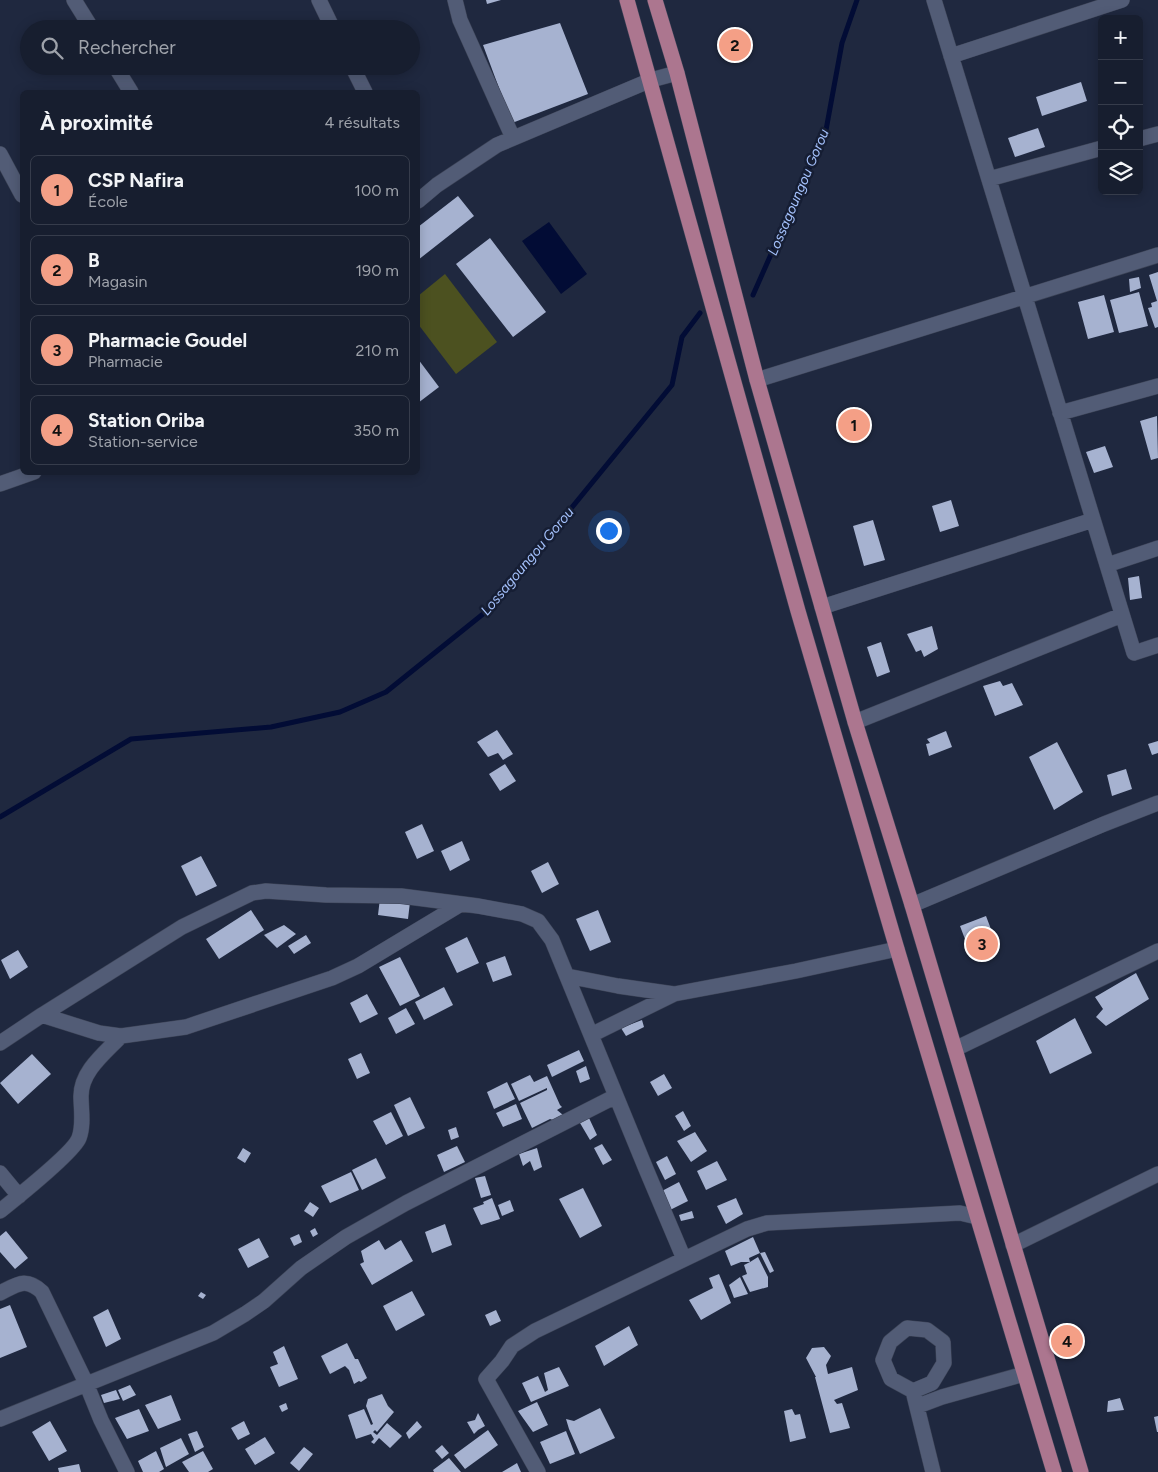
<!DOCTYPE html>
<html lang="fr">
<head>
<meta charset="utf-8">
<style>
  body { margin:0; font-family:Figtree,sans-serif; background:#242b3b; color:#f1f3f6 }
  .controls { position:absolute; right:15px; top:15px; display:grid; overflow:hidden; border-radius:8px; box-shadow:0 2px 12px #0003 }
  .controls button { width:45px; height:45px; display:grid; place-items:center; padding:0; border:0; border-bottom:1px solid #363c4b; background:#171e2f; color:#f1f3f6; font:25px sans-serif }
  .you { position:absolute; left:608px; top:530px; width:18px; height:18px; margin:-12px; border:4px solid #fff; border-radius:50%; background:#1a73e8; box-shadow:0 0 0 8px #1a73e833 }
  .badge { display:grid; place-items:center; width:32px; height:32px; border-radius:50%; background:#f49f86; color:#111; font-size:16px; font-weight:700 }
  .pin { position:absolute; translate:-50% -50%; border:2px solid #fff; box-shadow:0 1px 5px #0006 }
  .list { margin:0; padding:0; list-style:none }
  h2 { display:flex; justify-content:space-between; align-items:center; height:65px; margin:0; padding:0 20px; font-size:21px }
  h2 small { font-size:16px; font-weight:400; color:#9ea2aa }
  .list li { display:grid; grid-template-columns:32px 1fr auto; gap:15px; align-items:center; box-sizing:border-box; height:70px; margin:0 10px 10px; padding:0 10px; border:1px solid #363c4b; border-radius:8px }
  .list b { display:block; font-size:19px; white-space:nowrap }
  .list p { margin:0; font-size:16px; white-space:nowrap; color:#9ea2aa }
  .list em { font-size:16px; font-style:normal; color:#9ea2aa }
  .icon { flex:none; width:28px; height:28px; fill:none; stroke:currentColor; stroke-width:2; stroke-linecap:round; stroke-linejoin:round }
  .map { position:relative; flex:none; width:1158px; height:1472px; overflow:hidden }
  .search { position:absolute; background:#171e2f; box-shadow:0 2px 12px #0003; left:20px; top:20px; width:400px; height:55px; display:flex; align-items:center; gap:12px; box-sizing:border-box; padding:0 18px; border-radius:28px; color:#9ea2aa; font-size:19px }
  .panel { position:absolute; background:#171e2f; box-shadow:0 2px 12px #0003; left:20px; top:90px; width:400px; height:385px; border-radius:8px }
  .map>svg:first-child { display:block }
  .green { fill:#4c5120 }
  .water { fill:#020c35 }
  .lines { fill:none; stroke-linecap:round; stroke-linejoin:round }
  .stream { stroke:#020c35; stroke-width:5 }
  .building { fill:#a6b2d0 }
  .minor-casing { stroke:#3d4457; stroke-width:16 }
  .major-casing { stroke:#3d4457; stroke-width:16 }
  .minor { stroke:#525c76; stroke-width:15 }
  .major { stroke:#ac768f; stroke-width:15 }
  .labels { text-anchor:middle; stroke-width:5; stroke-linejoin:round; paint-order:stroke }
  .water-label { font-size:14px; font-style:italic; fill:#a5c2fd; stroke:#161e34 }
</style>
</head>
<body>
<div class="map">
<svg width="1158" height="1472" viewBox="0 0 1158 1472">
  <rect width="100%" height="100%" fill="#1f283f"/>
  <!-- green -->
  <path class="green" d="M445 274 497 342 456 374 418 324V296Z"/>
  <!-- water -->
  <path class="water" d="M549 222 587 274 561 294 522 241Z"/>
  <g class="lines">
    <!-- stream -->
    <path class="stream" d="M753 295 826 130 842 43 857 0
      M0 817 131 739 271 727 340 712 386 692 488 610 672 385 682 337 700 313"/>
  </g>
  <!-- building -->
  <path class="building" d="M486 0H501L487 4Z
    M560 23 588 94 512 123 483 45Z
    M1081 82 1087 101 1042 116 1036 97Z
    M1038 128 1045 147 1015 157 1008 138Z
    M458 196 474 216 418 260V227Z
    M490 238 546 312 513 337 456 264Z
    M1158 272V327L1155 328 1148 308 1152 307 1151 303 1157 301 1149 275Z
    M1139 277 1141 288 1130 292 1129 279Z
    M1139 292 1148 326 1119 333 1110 300Z
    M1104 295 1114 332 1088 339 1078 302Z
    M418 359 439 387 418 403Z
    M1157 416 1158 458 1151 460 1140 421Z
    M1105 446 1113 467 1094 473 1086 452Z
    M951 500 959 526 940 532 932 506Z
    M873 520 885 560 864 566 853 526Z
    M1139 576 1142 598 1130 600 1128 578Z
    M932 626 938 649 924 657 921 650 916 652 907 634Z
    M881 642 890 672 877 677 867 647Z
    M1000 681 1003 686 1012 683 1023 705 995 716 983 686Z
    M497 730 513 754 503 760 498 753 488 757 477 742Z
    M946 731 952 747 929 756 926 744 930 743 927 739Z
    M1158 741V753L1152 755 1148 744Z
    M1057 742 1083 792 1054 810 1029 757Z
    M505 764 516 781 500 791 489 774Z
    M1126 769 1132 789 1112 796 1107 775Z
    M422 824 434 851 417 859 405 832Z
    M462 841 470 860 450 871 441 851Z
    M201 856 217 886 196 896 181 866Z
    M548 862 559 884 542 893 531 871Z
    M380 898 410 902 408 919 378 915Z
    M251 910 264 930 219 959 206 939Z
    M598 910 611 942 590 951 576 919Z
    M986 916 997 945 971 955 960 926Z
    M284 925 296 934 277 948 264 935Z
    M306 935 311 943 294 954 288 946Z
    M467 937 479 963 457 973 445 948Z
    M18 950 28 967 10 979 1 960Z
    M505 956 512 975 493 982 486 963Z
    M400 957 420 996 400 1006 379 967Z
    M1136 973 1149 999 1106 1026 1096 1017 1103 1009 1095 997Z
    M444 987 453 1005 424 1020 415 1002Z
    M367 994 378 1014 360 1023 350 1003Z
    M406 1008 415 1024 396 1034 388 1018Z
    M1075 1018 1092 1053 1050 1074 1036 1041Z
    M642 1020 644 1027 626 1036 621 1028Z
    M579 1050 584 1061 552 1077 547 1065Z
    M361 1053 370 1073 357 1079 348 1059Z
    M32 1054 51 1074 18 1104 0 1083Z
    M586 1066 590 1079 580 1083 576 1071Z
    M664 1074 672 1088 658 1096 650 1082Z
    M530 1075 534 1082 547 1076 560 1105 562 1107 557 1110 563 1115 553 1120 550 1119 532 1128 520 1103 547 1090V1088L519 1101 511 1084Z
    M507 1082 515 1099 494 1109 487 1092Z
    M410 1097 425 1128 408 1136 394 1105Z
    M516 1104 522 1119 503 1127 496 1113Z
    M683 1111 691 1126 684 1131 675 1116Z
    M391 1112 403 1136 386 1145 373 1121Z
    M589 1118 597 1135 590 1140 580 1123Z
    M456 1127 459 1137 451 1140 448 1130Z
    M695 1132 707 1151 691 1162 677 1141Z
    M602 1144 612 1160 603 1165 594 1148Z
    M457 1146 465 1162 444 1172 437 1155Z
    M243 1148 251 1153 245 1163 237 1158Z
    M537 1148 542 1167 534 1171 530 1161 523 1166 519 1154Z
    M667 1156 676 1174 665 1180 656 1162Z
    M376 1158 386 1178 362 1190 352 1170Z
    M717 1161 727 1180 706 1190 697 1171Z
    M351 1172 359 1190 330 1203 321 1186Z
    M485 1176 491 1195 481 1198 475 1178Z
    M679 1182 688 1201 670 1210 660 1192Z
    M583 1188 602 1226 580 1238 559 1199Z
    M492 1198 500 1219 481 1225 473 1208 484 1204 483 1202Z
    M736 1198 743 1214 726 1224 717 1206Z
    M510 1200 514 1211 502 1216 498 1205Z
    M310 1202 319 1208 313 1217 304 1211Z
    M692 1211 694 1218 681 1221 679 1215Z
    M445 1224 452 1245 432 1253 425 1232Z
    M315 1228 318 1234 313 1237 310 1231Z
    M6 1231 28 1258 15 1269 0 1252V1236Z
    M299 1234 302 1242 294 1246 290 1238Z
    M753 1237 760 1253 749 1258 750 1262 758 1257 768 1277V1287L750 1292 742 1276 747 1274 744 1265 750 1262H741L731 1266 725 1251Z
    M259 1238 269 1257 248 1268 238 1249Z
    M379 1240 385 1250 401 1240 413 1261 372 1285 360 1264 364 1262 361 1251Z
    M765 1252 774 1271 770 1273 760 1253Z
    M719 1274 731 1303 701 1320 689 1300 713 1288 709 1278Z
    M740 1277 748 1294 734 1298 729 1285Z
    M412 1291 425 1315 396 1331 383 1306Z
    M201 1292 206 1295 203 1299 198 1296Z
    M10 1305 27 1347 0 1358V1309Z
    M108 1309 121 1339 106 1347 93 1317Z
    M496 1310 501 1321 490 1326 485 1315Z
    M629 1326 638 1345 604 1366 595 1346Z
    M347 1343 355 1359H358L367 1378 361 1382 359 1381 354 1384 349 1370 345 1366 330 1374 321 1356Z
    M284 1346 298 1379 279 1387 270 1367 278 1364 273 1352Z
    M824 1347 831 1356 826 1365 828 1374 852 1367 858 1390 834 1400 837 1404 842 1403 850 1428 830 1433 815 1377H816L806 1358 812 1348Z
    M559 1367 569 1386 531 1402 522 1383 538 1376 545 1392 548 1390 544 1373Z
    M130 1385 136 1395 123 1401 118 1390Z
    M116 1390 120 1399 104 1403 101 1395Z
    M382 1394 388 1406 394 1412 377 1432 375 1430 373 1432 377 1435 387 1423 402 1436 390 1448 379 1438 374 1444 371 1442 374 1439 371 1434 356 1439 348 1415 364 1409 371 1425 373 1424 366 1406 368 1399Z
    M171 1395 181 1420 158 1429 145 1405Z
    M1120 1398 1124 1410 1107 1412 1108 1401Z
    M537 1402 548 1425 533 1432 518 1411Z
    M286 1403 288 1409 282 1412 279 1406Z
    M600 1408 615 1438 580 1454 569 1429 566 1419 574 1421Z
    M139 1409 149 1431 127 1439 115 1418Z
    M792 1409 795 1415 800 1414 806 1438 790 1442 784 1411Z
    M478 1413 485 1426 478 1430 474 1434 467 1422 475 1420Z
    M1158 1416V1432H1157L1154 1417Z
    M50 1421 67 1451 49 1461 32 1432Z
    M244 1421 250 1434 238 1440 231 1428Z
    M417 1421 422 1427 409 1439 406 1433Z
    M488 1430 498 1445 465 1469 454 1455Z
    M197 1431 204 1447 195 1452 188 1434Z
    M566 1431 575 1454 550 1464 540 1442Z
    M265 1437 275 1453 255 1465 245 1449Z
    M181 1438 189 1454 166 1467 160 1448Z
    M442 1445 449 1453 442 1459 435 1451Z
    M304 1447 313 1454 299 1471 290 1463Z
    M156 1451 164 1469 159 1472H143L138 1461Z
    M203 1451 213 1469 208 1472H189L182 1462Z
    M449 1458 461 1472H434L433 1470Z
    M517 1463 521 1472H502Z
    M79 1464 81 1472H59L58 1468Z"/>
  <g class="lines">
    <!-- minor casing -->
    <g class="minor-casing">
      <path id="minor" d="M74 0 92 29
        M319 0 333 29
        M455 0 460 20 513 138
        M934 0 1134 653 1158 645
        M951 56 1122 0
        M115 66 131 92
        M352 66 365 92
        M1139 139 1158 134
        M0 154 22 195
        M989 179 1102 148
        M418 201 437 185 497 145 651 80 677 73
        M757 380 1158 255
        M1060 413 1158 386
        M0 484 34 472
        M1107 565 1158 548
        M822 607 1093 520
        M855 722 1122 615
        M912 905 1104 824 1158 803
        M567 976 618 986 674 994 796 971 897 949
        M42 1015 99 1033 121 1036 186 1027 332 978 358 966 461 904
        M591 1035 674 994
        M0 1043 42 1015 182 927 252 893 266 891 326 895 401 896 478 906 522 914 538 921 552 940 646 1169 684 1259
        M955 1049 1158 951
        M0 1173 19 1196
        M0 1211C15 1199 74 1152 79 1138 84 1125 81 1109 81 1096 81 1071 105 1053 121 1036
        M1013 1245 1158 1174
        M0 1293C18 1284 26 1277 42 1292L86 1383 101 1420 127 1472
        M913 1391 932 1383 944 1363 943 1342 927 1330 907 1328 890 1342 883 1360 891 1379 913 1391 933 1472
        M918 1406 942 1397 1024 1374
        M0 1419 213 1333 245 1314 264 1301 301 1268 346 1237 406 1203 616 1096
        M538 1472 486 1379 502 1361 512 1346 535 1331 747 1229 767 1223 960 1213 977 1217"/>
    </g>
    <!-- major casing -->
    <g class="major-casing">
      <path id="major" d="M627 0 798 611 897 949 1054 1472
        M655 0 677 73 757 380 855 722 912 905 1081 1472"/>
    </g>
    <!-- minor -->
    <use href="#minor" class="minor"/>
    <!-- major -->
    <use href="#major" class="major"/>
  </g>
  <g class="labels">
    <!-- water labels -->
    <g class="water-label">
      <text transform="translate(798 192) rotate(-67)" y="5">Lossagoungou Gorou</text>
      <text transform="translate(527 561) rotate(-50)" y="5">Lossagoungou Gorou</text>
    </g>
  </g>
</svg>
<div class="controls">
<button>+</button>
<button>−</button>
<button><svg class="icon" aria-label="locate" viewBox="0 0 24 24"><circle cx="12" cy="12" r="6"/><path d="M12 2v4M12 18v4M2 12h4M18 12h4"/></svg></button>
<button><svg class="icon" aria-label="layers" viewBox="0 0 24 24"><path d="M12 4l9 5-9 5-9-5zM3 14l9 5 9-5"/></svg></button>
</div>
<div class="you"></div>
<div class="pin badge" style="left:854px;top:425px">1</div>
<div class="pin badge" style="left:735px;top:45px">2</div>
<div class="pin badge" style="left:982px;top:944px">3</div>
<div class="pin badge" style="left:1067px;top:1341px">4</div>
<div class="search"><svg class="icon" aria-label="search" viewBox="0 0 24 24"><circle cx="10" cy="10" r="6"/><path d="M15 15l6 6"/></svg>Rechercher</div>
<section class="panel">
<h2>À proximité<small>4 résultats</small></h2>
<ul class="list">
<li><span class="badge">1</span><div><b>CSP Nafira</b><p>École</p></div><em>100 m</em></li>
<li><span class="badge">2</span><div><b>B</b><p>Magasin</p></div><em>190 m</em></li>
<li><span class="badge">3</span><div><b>Pharmacie Goudel</b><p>Pharmacie</p></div><em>210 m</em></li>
<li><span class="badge">4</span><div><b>Station Oriba</b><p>Station-service</p></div><em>350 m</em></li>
</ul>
</section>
</div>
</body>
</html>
